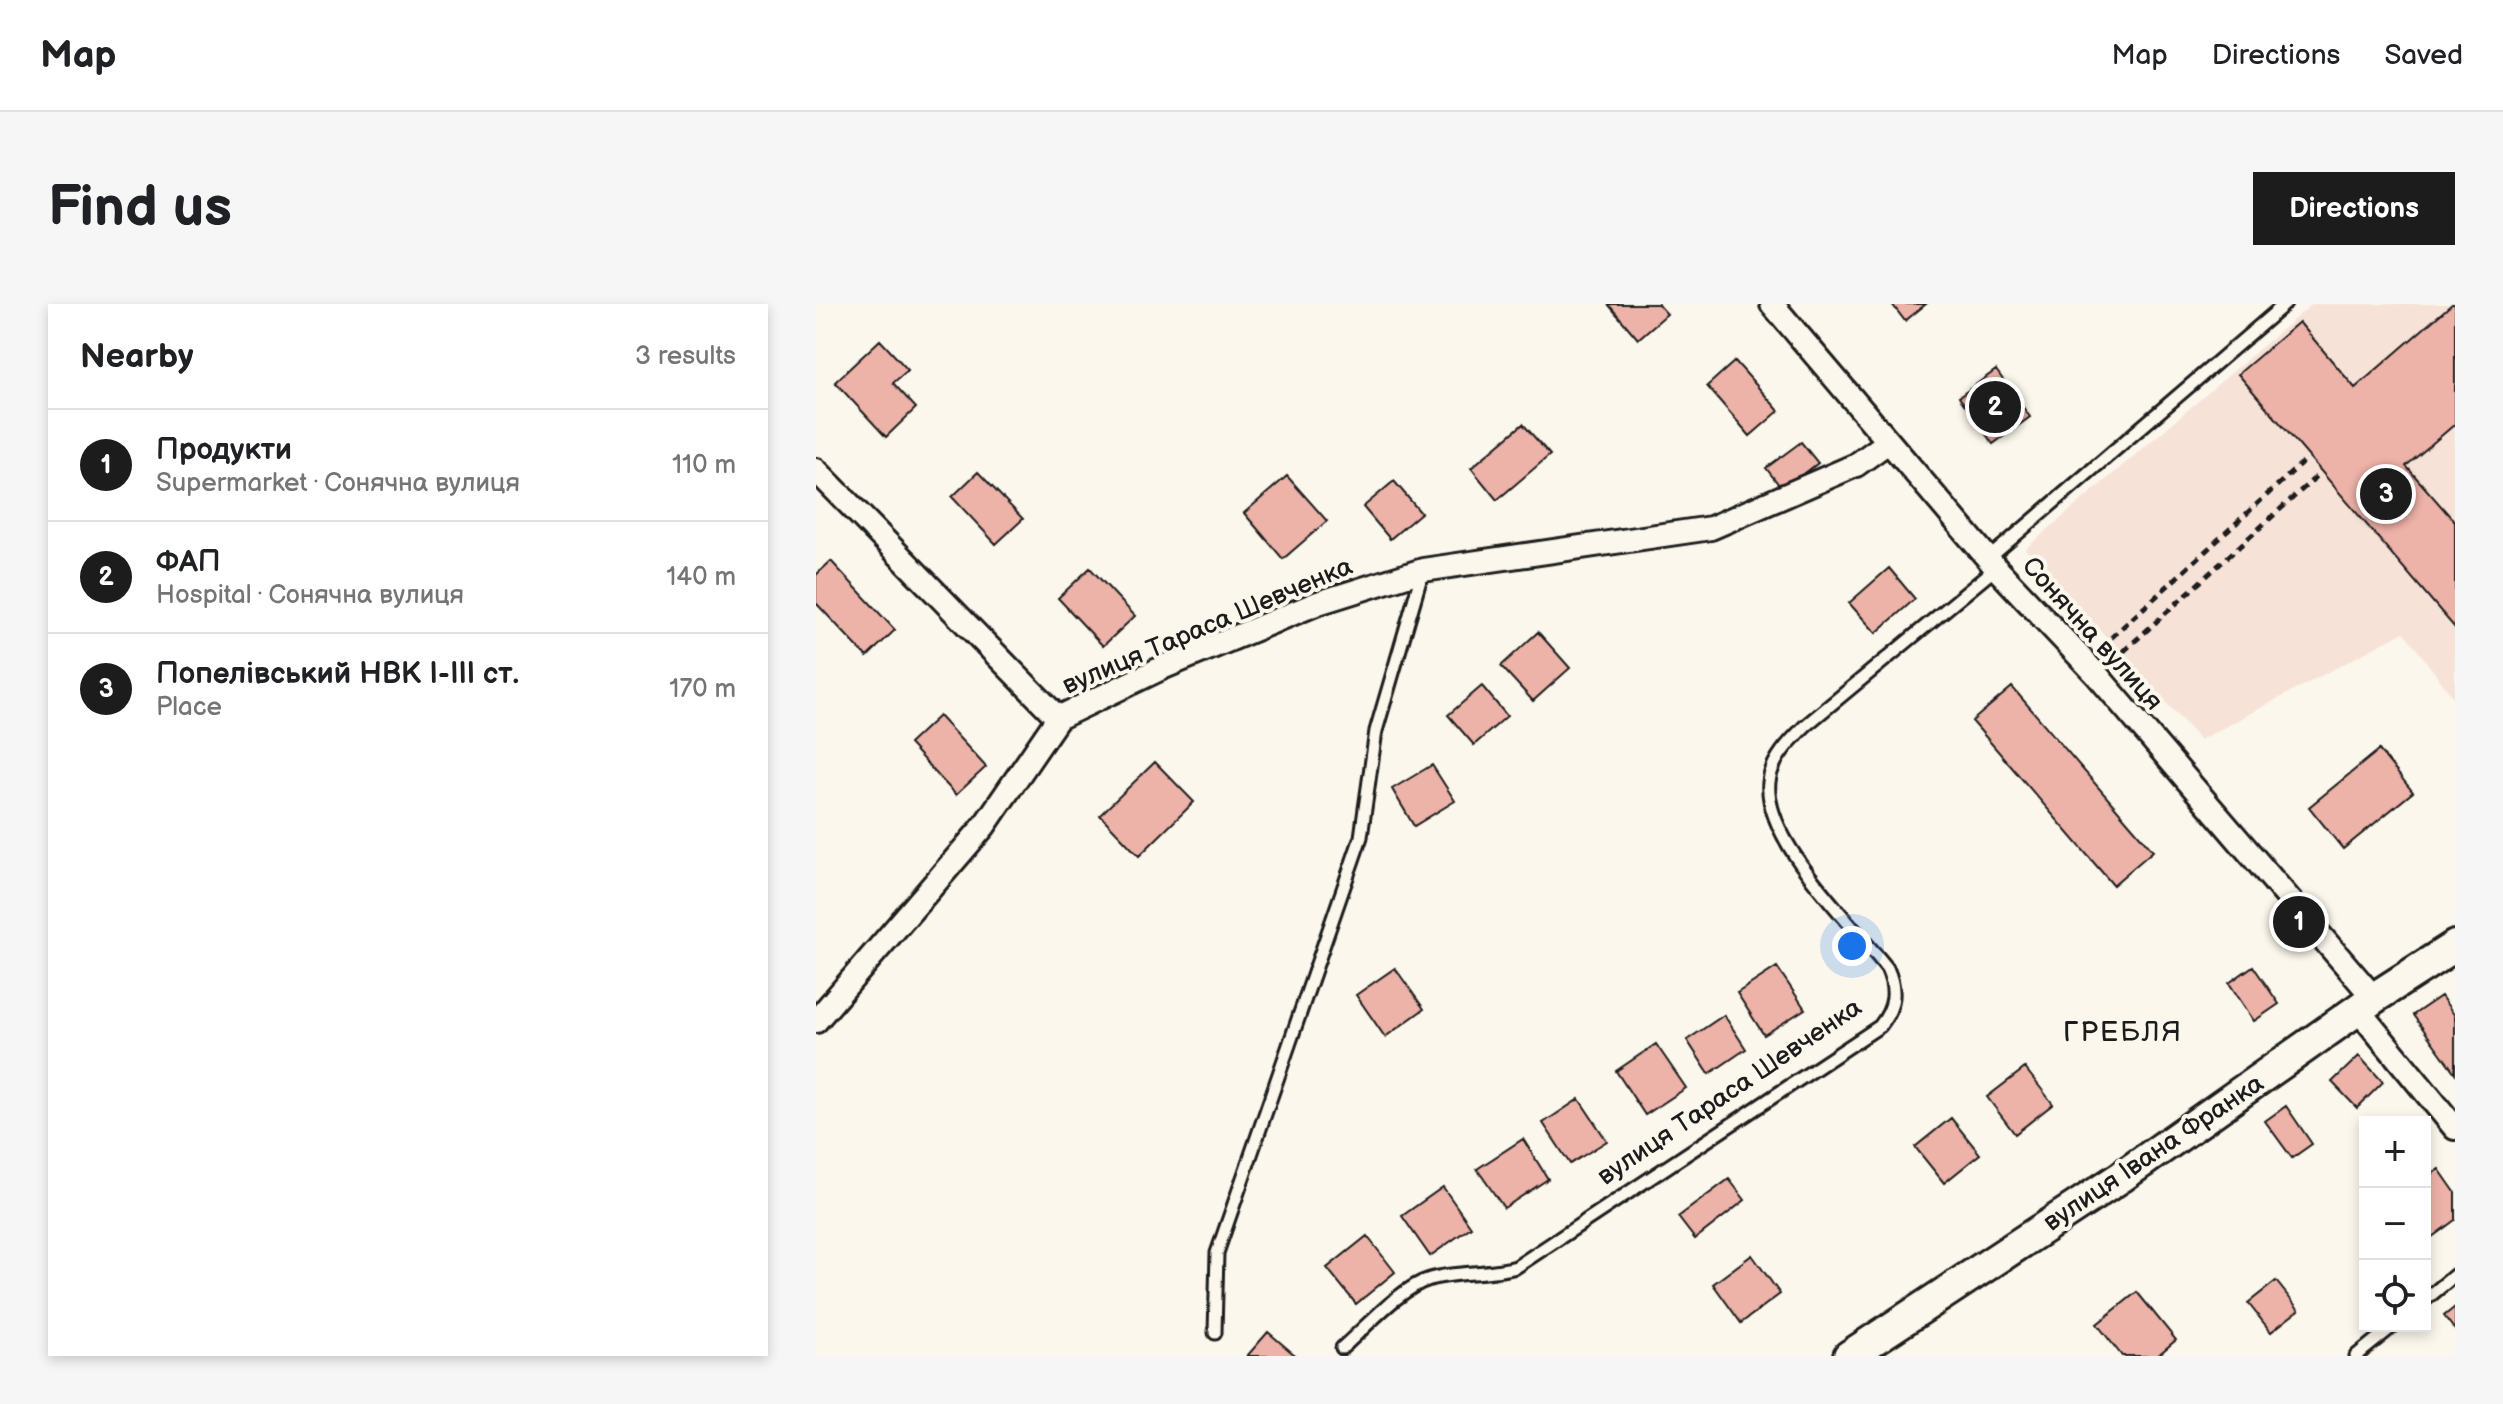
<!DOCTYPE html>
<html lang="en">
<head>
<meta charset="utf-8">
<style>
  body { margin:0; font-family:"Balsamiq Sans",sans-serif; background:#f6f6f6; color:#202124 }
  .controls { position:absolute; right:24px; bottom:24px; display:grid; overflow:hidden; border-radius:0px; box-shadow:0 4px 12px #0003 }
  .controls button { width:72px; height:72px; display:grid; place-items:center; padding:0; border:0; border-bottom:2px solid #e0e0e0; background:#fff; color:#202124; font:40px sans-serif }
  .you { position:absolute; left:1036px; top:642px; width:28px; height:28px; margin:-20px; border:6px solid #fff; border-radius:50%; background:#1a73e8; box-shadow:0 0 0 12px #1a73e833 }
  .badge { display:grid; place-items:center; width:52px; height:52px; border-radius:50%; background:#1c1c1c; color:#fff; font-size:26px; font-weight:700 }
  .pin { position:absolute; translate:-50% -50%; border:4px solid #fff; box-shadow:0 2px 8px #0006 }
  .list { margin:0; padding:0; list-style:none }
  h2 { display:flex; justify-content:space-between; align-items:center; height:104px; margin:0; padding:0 32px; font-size:34px }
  h2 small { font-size:26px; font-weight:400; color:#757577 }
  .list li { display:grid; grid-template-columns:52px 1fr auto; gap:24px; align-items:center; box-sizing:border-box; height:112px; padding:0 32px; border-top:2px solid #e0e0e0 }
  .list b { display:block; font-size:30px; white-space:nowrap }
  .list p { margin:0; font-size:26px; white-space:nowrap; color:#757577 }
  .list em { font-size:26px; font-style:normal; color:#757577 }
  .icon { flex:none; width:44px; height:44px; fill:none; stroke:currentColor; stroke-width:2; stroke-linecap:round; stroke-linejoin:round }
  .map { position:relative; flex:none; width:1639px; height:1052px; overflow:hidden; border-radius:0px }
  header { display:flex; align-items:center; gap:48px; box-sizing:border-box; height:112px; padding:0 40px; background:#fff; border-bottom:2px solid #e0e0e0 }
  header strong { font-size:38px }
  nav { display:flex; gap:44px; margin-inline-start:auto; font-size:28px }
  .intro { display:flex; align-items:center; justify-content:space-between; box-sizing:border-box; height:192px; padding:0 48px }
  h1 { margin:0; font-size:56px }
  .button { padding:20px 36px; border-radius:0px; background:#1c1c1c; color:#fff; font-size:28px; font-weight:700 }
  main { display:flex; gap:48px; padding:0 48px }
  aside { flex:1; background:#fff; border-radius:0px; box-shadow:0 4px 12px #0003 }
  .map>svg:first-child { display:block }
  .built { fill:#f7e2d8 }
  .building { fill:#edb2a8; stroke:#1c1c1c; stroke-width:2 }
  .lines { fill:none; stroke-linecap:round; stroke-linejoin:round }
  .lane-casing { stroke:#1c1c1c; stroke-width:17 }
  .street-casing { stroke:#1c1c1c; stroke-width:28 }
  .secondary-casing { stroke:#1c1c1c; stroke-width:36 }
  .path { stroke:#1c1c1c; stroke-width:5; stroke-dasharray:8 6; stroke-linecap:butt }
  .lane { stroke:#fbf7ec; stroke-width:11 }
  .street { stroke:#fbf7ec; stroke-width:22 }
  .secondary { stroke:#fbf7ec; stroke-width:30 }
  .labels { text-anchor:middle; stroke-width:8; stroke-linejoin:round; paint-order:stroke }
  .street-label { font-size:26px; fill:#1c1c1c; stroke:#fbf7ec }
  .neighbourhood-label { font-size:28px; letter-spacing:2px; fill:#1c1c1c; stroke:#fbf7ec }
</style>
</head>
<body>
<header>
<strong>Map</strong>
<nav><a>Map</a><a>Directions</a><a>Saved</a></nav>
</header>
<div class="intro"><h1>Find us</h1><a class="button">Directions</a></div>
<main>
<aside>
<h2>Nearby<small>3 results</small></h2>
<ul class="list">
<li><span class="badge">1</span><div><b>Продукти</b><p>Supermarket · Сонячна вулиця</p></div><em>110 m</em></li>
<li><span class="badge">2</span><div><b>ФАП</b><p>Hospital · Сонячна вулиця</p></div><em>140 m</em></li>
<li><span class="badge">3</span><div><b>Попелівський НВК І-ІІІ ст.</b><p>Place</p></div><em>170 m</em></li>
</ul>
</aside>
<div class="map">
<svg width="1639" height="1052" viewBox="0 0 1639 1052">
  <rect width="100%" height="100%" fill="#fbf7ec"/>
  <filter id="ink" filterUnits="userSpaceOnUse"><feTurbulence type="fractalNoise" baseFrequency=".0125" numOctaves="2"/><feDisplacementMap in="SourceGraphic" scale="16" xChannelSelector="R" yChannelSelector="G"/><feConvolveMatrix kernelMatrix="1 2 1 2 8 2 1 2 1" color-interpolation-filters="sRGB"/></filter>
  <g filter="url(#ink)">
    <!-- built -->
    <path class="built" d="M1496 0H1639V396L1588 328 1384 436 1209 245Z"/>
    <!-- building -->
    <path class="building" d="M792 0H842L851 10 822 35Z
      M1076 0H1110L1089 17Z
      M1636 0H1639V120L1590 162 1639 218V324L1422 70 1483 18 1539 84Z
      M64 36 92 66 77 79 100 104 70 133 19 78Z
      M919 57 963 107 934 132 891 82Z
      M1180 66 1214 113 1177 140 1143 93Z
      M707 120 734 151 681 196 655 164Z
      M985 138 1002 159 967 186 950 164Z
      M162 168 207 215 180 240 136 193Z
      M471 172 511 217 467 255 428 209Z
      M578 177 605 209 574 235 547 203Z
      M15 257 79 326 51 353 0 299V271Z
      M274 264 319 312 287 342 242 294Z
      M1073 264 1099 295 1060 329 1033 299Z
      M722 328 754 364 717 397 685 362Z
      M666 382 691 412 658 441 632 411Z
      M1196 383 1337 547 1297 581 1156 417Z
      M123 412 170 463 140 491 93 440Z
      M1563 446 1597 488 1527 545 1493 503Z
      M339 458 378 498 323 552 284 511Z
      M616 461 639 497 598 522 576 485Z
      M1437 662 1463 700 1438 717 1413 679Z
      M961 663 989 705 948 731 921 689Z
      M579 664 608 705 569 733 540 691Z
      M1625 692 1639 712V769L1597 711Z
      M908 711 930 745 893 770 871 736Z
      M840 740 870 784 829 811 800 767Z
      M1543 752 1567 778 1541 804 1516 778Z
      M1209 764 1237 800 1199 830 1171 793Z
      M763 795 791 837 754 860 727 819Z
      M1470 802 1496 840 1476 854 1449 817Z
      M1135 814 1164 850 1128 879 1099 843Z
      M707 835 732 875 688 904 661 865Z
      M1623 865 1639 888V916L1612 936 1609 875Z
      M913 875 929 896 879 935 862 913Z
      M627 883 655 923 614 952 586 912Z
      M551 932 579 968 540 1000 511 964Z
      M936 951 964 990 925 1019 897 980Z
      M1460 977 1483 1006 1455 1028 1432 999Z
      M1321 988 1360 1036 1341 1052H1306L1281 1020Z
      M1639 1003V1026L1628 1012Z
      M452 1028 480 1052H431Z"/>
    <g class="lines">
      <!-- lane casing -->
      <g class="lane-casing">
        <path id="lane" d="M1173 254 1469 0
          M1609 996 1639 971
          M399 1029 401 949 545 533 560 427 607 266
          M526 1044C549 1024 585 983 614 975 642 967 672 971 700 963L1064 722C1079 703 1081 686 1071 664 1037 620 947 537 953 478 955 456 974 437 989 422L1180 264
          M1540 1052 1577 1022"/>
      </g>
      <!-- street casing -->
      <g class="street-casing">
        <path id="street" d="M956 0 1180 264 1281 371 1558 694
          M0 166 242 414
          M1543 707 1639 824
          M0 717 168 522 242 414 348 363 502 299 607 266 895 224 1040 161 1072 138"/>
      </g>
      <!-- secondary casing -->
      <g class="secondary-casing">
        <path id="secondary" d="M1033 1052 1305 873 1558 694 1639 642"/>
      </g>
      <!-- path -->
      <path class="path" d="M1285 343 1488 157
        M1297 357 1502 171"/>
      <!-- lane -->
      <use href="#lane" class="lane"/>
      <!-- street -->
      <use href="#street" class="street"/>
      <!-- secondary -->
      <use href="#secondary" class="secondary"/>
    </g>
  </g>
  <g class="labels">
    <!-- street labels -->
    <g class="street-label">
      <text transform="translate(391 321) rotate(-23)" y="9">вулиця Тараса Шевченка</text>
      <text transform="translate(1277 329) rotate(48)" y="9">Сонячна вулиця</text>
      <text transform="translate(913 787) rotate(-34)" y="9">вулиця Тараса Шевченка</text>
      <text transform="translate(1337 848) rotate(-34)" y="9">вулиця Івана Франка</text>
    </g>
    <!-- neighbourhood labels -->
    <g class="neighbourhood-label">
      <text x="1307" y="737">ГРЕБЛЯ</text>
    </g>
  </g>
</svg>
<div class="controls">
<button>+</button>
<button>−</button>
<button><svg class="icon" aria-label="locate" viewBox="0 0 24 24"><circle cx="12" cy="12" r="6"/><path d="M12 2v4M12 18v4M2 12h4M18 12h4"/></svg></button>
</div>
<div class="you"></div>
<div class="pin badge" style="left:1483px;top:618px">1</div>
<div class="pin badge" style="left:1179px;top:103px">2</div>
<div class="pin badge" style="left:1570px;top:190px">3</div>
</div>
</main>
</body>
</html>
